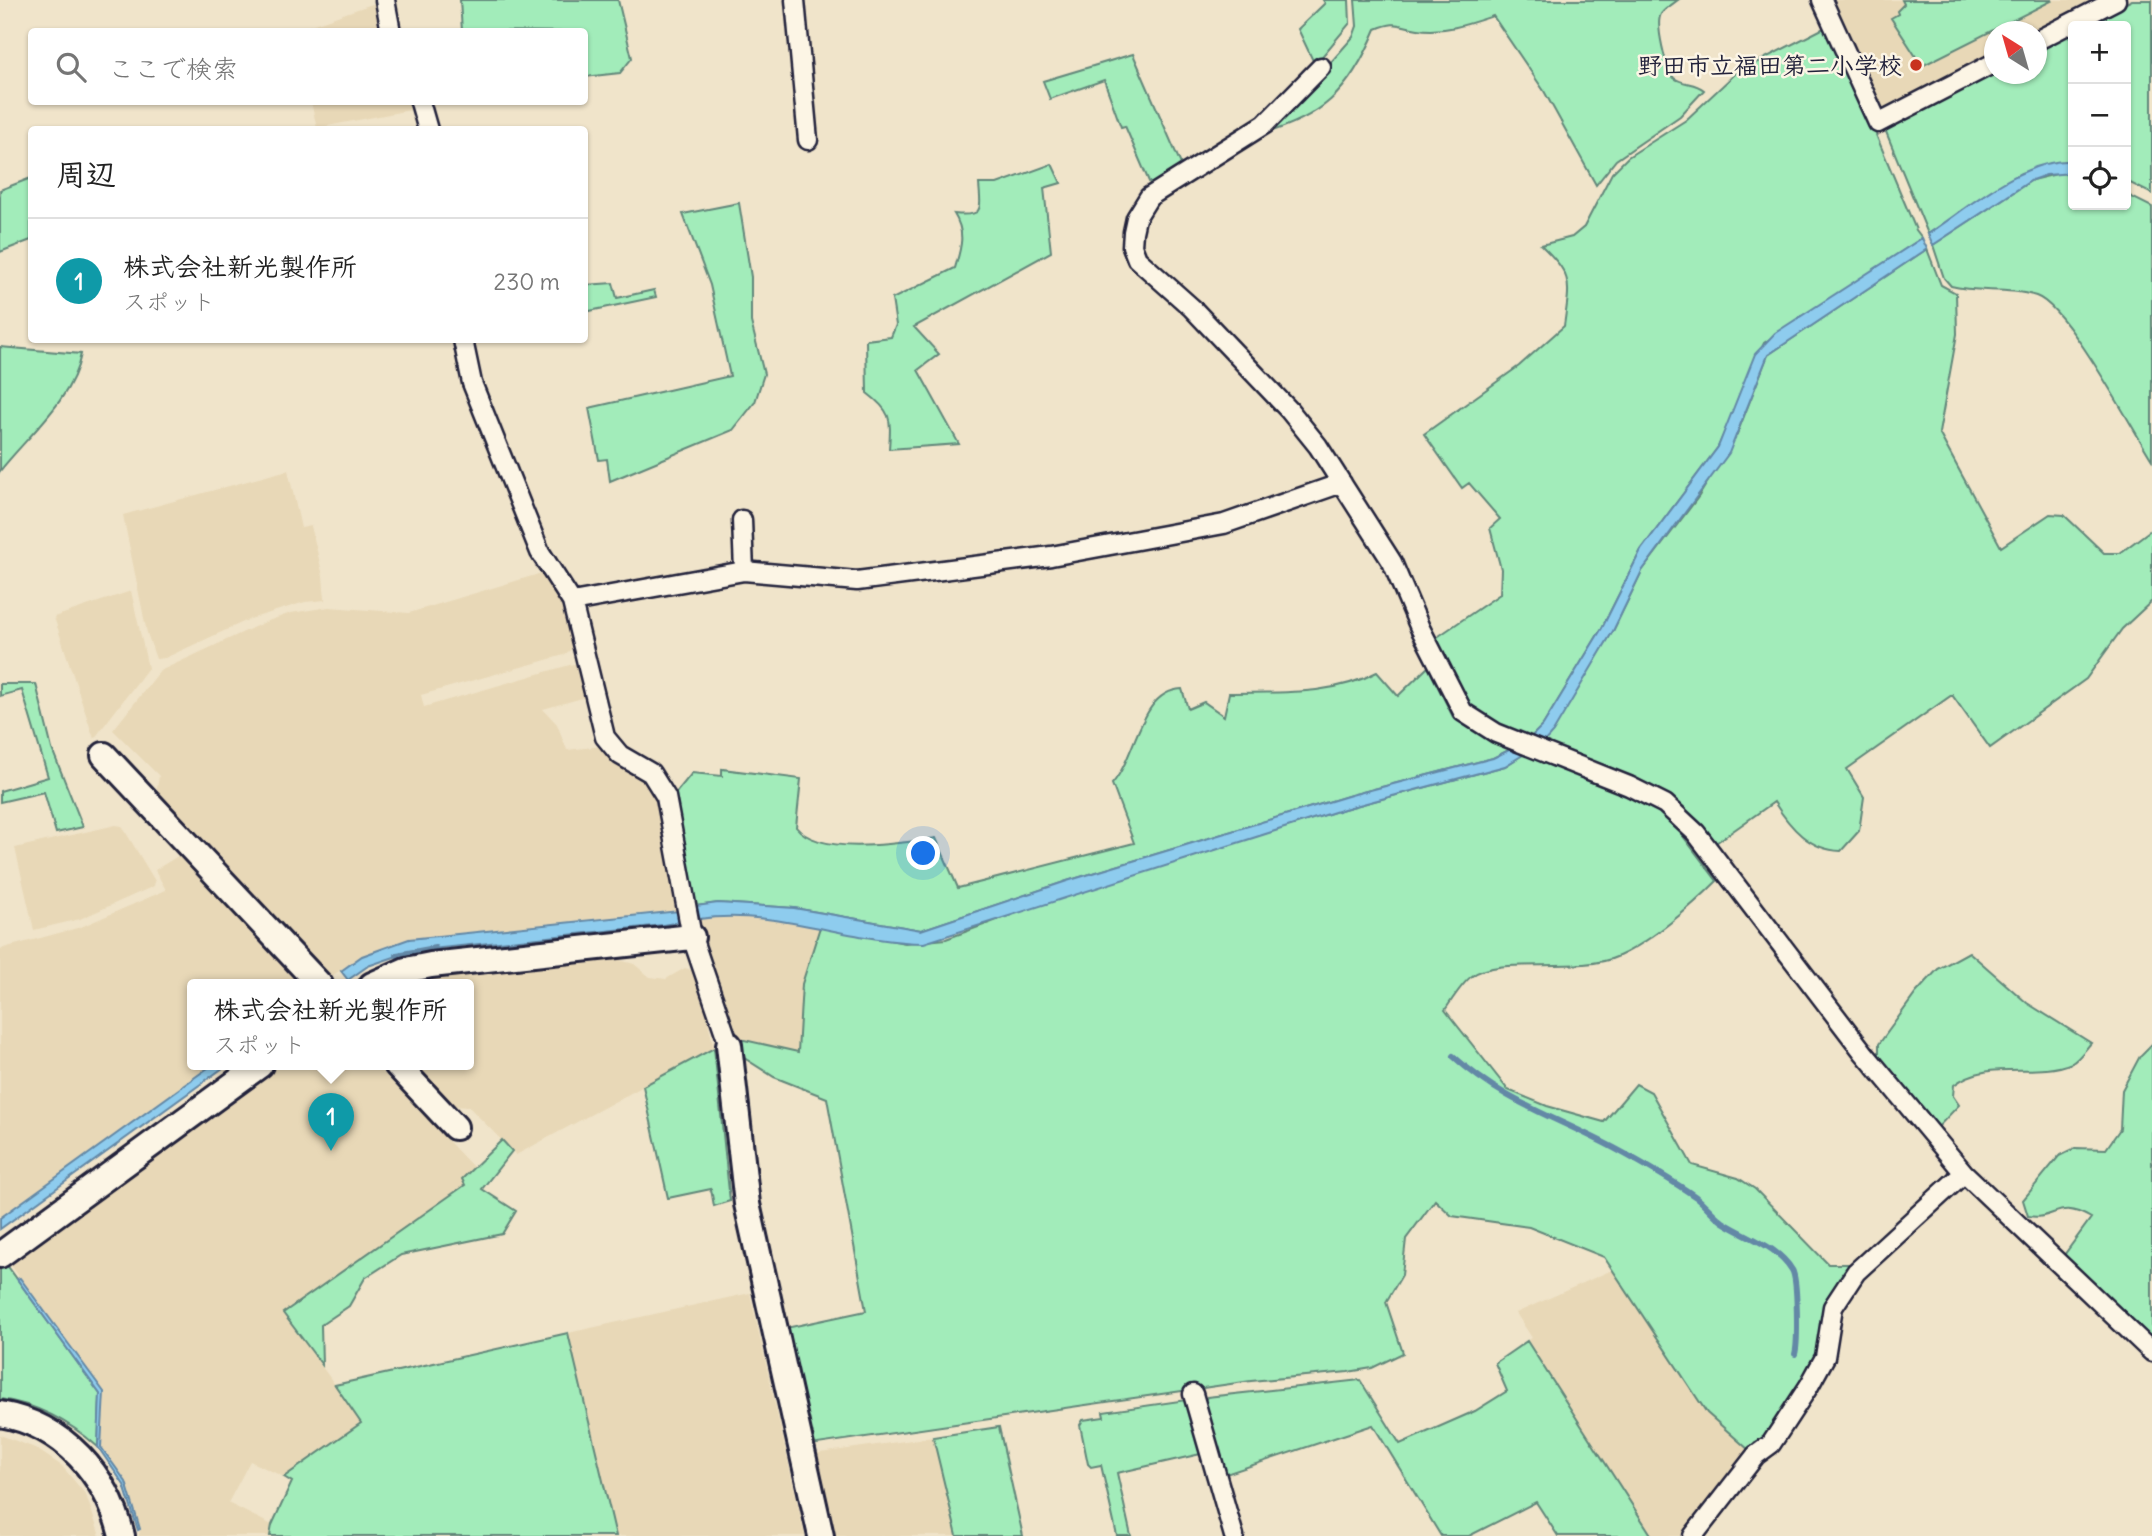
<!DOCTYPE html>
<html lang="ja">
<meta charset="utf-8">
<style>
:root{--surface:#fff;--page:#f2f2f2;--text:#222;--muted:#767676;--line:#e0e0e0;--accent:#c8321e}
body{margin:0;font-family:Delius,"Klee One",sans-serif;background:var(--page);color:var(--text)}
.controls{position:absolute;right:21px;top:21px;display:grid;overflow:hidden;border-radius:7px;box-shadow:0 2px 5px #0004}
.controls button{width:63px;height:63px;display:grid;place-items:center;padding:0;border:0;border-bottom:2px solid var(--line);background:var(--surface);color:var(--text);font:35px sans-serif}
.compass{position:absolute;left:1984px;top:21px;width:63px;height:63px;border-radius:50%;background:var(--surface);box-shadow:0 2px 5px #0004;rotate:323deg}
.you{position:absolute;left:924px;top:854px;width:24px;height:24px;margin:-18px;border:5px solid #fff;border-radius:50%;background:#1a73e8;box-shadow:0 0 0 10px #1a73e833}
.badge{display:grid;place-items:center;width:46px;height:46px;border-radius:50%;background:var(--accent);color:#fff;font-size:23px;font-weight:700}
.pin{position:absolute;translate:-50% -58px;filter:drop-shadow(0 2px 4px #0008)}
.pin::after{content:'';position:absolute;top:37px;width:24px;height:21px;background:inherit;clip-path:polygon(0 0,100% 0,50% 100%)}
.popup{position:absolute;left:187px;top:979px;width:287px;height:91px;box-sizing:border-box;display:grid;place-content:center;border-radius:7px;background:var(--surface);filter:drop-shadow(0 2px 5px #0005);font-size:23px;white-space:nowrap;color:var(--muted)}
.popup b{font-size:26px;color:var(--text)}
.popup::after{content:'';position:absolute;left:50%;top:100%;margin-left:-14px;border:14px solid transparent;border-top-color:var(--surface)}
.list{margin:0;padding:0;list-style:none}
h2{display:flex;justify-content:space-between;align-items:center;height:91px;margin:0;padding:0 28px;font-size:30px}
h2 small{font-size:23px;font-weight:400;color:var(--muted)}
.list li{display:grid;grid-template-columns:46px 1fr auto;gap:21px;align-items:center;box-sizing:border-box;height:126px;padding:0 28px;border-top:2px solid var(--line)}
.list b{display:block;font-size:26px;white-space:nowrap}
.list p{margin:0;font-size:23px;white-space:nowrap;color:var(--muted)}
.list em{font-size:23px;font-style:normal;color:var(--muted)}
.icon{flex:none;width:38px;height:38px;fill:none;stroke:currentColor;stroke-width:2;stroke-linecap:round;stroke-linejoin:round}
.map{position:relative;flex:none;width:2152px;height:1536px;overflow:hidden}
.search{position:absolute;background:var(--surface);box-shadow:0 2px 5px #0004;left:28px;top:28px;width:560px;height:77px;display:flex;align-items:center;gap:18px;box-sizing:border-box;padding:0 24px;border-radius:7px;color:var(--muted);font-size:26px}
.panel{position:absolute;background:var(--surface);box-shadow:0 2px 5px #0004;left:28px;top:126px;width:560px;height:217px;border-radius:7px}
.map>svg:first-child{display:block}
</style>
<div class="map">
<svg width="2152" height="1536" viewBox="0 0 2152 1536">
<rect width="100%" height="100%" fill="#f0e4ca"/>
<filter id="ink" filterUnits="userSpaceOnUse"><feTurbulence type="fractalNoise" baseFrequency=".0143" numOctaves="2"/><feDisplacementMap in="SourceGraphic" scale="14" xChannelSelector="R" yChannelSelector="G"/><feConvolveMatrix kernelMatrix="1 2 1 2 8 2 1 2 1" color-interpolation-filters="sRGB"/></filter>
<g filter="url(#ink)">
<path fill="#e8d8b7" d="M 1827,0 L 2100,0 L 2036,32 L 1994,32 L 1994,56 L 1888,112 L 1876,107 Z
M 378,2 L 383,32 L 291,32 Z
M 311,102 L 412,102 L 415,109 L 317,128 Z
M 288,470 L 301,528 L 311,526 L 323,576 L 325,600 L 305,602 L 250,619 L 165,658 L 156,659 L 147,633 L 123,515 Z
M 542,573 L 567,605 L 576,643 L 574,647 L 564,655 L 421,695 L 424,707 L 573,664 L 581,665 L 593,695 L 543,709 L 557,724 L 567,750 L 603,746 L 646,777 L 657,795 L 679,911 L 409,939 L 362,956 L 330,977 L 156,794 L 159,776 L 113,730 L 160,671 L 265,622 L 291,613 L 329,607 L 409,613 Z
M 131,591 L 148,668 L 94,739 L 54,617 Z
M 116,825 L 122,826 L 155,881 L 154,886 L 80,919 L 34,930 L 15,848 Z
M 178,856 L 302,985 L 193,985 L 193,1065 L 212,1065 L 0,1218 L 0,949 L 81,927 L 166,890 L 155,870 Z
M 718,916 L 791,921 L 820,927 L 802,984 L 798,1052 L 740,1039 L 704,953 L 699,919 Z
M 609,957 L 634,964 L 650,977 L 666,979 L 685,968 L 697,972 L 714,1048 L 516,1155 L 469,1107 L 451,1106 L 413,1065 L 469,1065 L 469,985 L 398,985 L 438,977 Z
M 276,1065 L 376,1065 L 474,1168 L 462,1179 L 466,1184 L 283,1313 L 362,1422 L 284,1477 L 250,1461 L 228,1503 L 272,1525 L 270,1536 L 139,1536 L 140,1529 L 131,1498 L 112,1460 L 101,1447 L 104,1392 L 7,1260 Z
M 1612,1270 L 1707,1413 L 1749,1450 L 1680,1536 L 1652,1536 L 1527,1341 L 1532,1338 L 1516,1313 Z
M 750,1293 L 805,1536 L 616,1536 L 568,1333 Z
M 0,1435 L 35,1448 L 62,1466 L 86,1495 L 100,1536 L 0,1536 Z
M 933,1437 L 957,1536 L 832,1536 L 813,1454 Z"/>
<path fill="#a2ecba" stroke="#62877a" stroke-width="2" d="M 460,0 L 618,0 L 632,58 L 620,73 L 585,77 L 584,32 L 462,31 Z
M 1323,0 L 1349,0 L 1350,23 L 1315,65 L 1298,29 L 1325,3 Z
M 1355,0 L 1678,0 C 1673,4 1664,9 1661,14 C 1655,24 1666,70 1674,78 C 1684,85 1695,82 1704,90 L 1680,116 L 1616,160 L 1596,185 L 1544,91 L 1493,16 C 1469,24 1443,33 1418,29 C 1397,26 1398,20 1376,29 C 1349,93 1322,118 1256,136 L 1288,111 L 1353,37 L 1357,26 Z
M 1902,0 L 2053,0 L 1922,66 L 1891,18 L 1898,14 L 1897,11 L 1904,4 Z
M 2132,0 L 2152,0 L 2152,194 L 2126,181 L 2126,26 L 2082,26 Z
M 1830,25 L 1916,230 L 1922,238 L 1764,343 L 1718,447 L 1641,550 L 1602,628 L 1543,725 L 1529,739 L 1477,715 L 1460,695 L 1433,640 L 1500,594 L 1501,569 L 1490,528 L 1500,519 L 1469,483 L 1462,488 L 1424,434 L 1519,366 L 1564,326 C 1570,282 1574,277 1541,245 L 1572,237 L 1584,227 L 1612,173 L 1628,157 L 1686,120 L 1736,73 Z
M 2073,31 L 2073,161 L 2021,173 L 1928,234 L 1884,127 L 1994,69 L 1994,74 L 2036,74 L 2037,50 Z
M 1133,54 L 1183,169 L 1158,184 L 1150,184 L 1125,126 L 1121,127 L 1104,80 L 1050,99 L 1043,81 Z
M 1052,164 L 1061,183 L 1044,188 L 1051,252 L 914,327 L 939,354 L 918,370 L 959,444 L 889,449 C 891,418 892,412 867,393 L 866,340 L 891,337 L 896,325 L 892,299 L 955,268 C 961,248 966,233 954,214 C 984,217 981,210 979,184 L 997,184 Z
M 2065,172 L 2073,173 L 2073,205 L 2126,205 L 2126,194 L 2152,207 L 2152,460 C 2131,427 2067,306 2036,296 C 2008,287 1978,293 1951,286 L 1944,278 L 1933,245 L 2032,180 Z
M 31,178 L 31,240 L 0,252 L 0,190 Z
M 739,203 L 751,277 L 751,322 L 764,374 L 755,402 L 733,430 L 610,481 L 607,459 L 599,460 L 589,408 L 730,376 L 710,285 L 683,214 Z
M 1927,249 L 1941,285 L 1956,293 L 1957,334 L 1939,433 L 2001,547 L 2050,514 L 2064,515 L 2104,553 L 2120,553 L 2152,529 L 2152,601 L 2122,629 L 2086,679 L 1990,748 L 1952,695 L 1847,769 L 1864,797 L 1859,831 L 1841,851 C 1809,850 1790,827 1774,802 L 1713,845 L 1685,811 L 1543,743 L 1613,631 L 1642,571 L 1699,496 L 1737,434 L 1768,355 Z
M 613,283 L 617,298 L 654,290 L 656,297 L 585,312 L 585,285 Z
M 0,347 L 81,354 C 72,401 28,435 0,471 Z
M 1428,667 L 1453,717 L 1513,748 L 1493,758 L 1351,795 L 1067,881 L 921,930 L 794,908 L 718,903 L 696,906 L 675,794 L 692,773 L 722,776 L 722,769 L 801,779 L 796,827 C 820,857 901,843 936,838 L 958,888 L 1134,843 L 1112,784 C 1137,756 1139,691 1182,689 L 1188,709 L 1204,702 L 1224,716 L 1229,693 C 1278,692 1333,696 1377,672 L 1398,696 Z
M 0,684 L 36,684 L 52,749 L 83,827 L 56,833 L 44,792 L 0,802 L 0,791 L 48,777 L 22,690 L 0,696 Z
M 1527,752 L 1649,803 L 1673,823 L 1717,881 C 1692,906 1652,941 1619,956 C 1578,975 1500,955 1472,976 C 1462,983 1452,1000 1445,1010 L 1508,1090 L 1547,1106 L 1604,1122 L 1636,1084 L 1651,1092 L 1692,1165 L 1738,1178 L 1755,1189 L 1828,1264 L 1855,1264 L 1835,1288 L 1827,1303 L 1818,1354 L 1765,1440 L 1755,1442 L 1749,1450 L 1707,1413 L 1604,1257 L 1529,1227 L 1452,1216 L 1435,1200 L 1406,1239 L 1402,1275 L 1386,1302 L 1403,1353 L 1372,1368 L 1348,1372 L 1251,1381 L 811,1445 L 786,1328 L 866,1311 L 827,1098 L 774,1077 L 741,1056 L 740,1039 L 798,1052 L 802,984 L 820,927 L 905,943 L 946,939 L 1060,897 L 1344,809 L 1505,766 Z
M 1969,952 L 2027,1003 L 2091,1043 C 2086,1049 2079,1059 2072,1063 C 2034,1079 1988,1058 1954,1085 L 1953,1096 L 1959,1105 L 1937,1128 L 1879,1060 L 1879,1044 L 1916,993 L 1938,969 Z
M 2152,1044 L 2152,1344 L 2062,1258 L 2091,1218 C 2057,1198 2056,1221 2028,1216 L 2023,1200 L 2059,1156 L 2075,1148 L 2106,1149 L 2120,1129 L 2122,1090 L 2140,1056 Z
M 714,1048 L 730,1201 L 714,1206 L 711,1189 L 668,1198 L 643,1086 Z
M 502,1140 L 512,1151 L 482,1189 L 516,1211 L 502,1234 L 401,1255 L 365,1278 L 349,1306 L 321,1325 L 322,1365 L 283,1313 L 465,1185 L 462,1179 Z
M 4,1261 L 100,1394 L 98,1447 C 70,1422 37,1404 0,1399 L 0,1264 Z
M 568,1333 L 616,1536 L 270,1536 L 272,1525 L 292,1482 L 284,1477 L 361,1423 L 335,1385 Z
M 1527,1341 L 1652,1536 L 1558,1536 L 1536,1502 L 1469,1536 L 1441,1536 L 1373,1425 L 1220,1476 L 1202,1405 L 1207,1397 L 1360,1380 L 1400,1444 L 1475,1411 L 1507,1391 L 1495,1363 Z
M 1186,1400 L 1205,1453 L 1117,1473 L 1131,1536 L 1117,1536 L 1101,1465 L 1091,1467 L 1088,1464 L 1080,1425 L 1083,1420 L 1104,1417 L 1103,1412 Z
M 999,1427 L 1023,1536 L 957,1536 L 933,1437 Z"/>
<path fill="#8eccee" stroke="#6388a6" stroke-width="2" d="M 2073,161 L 2073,173 L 2046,175 L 2032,180 L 1933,245 L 1928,234 C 1969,207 2023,158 2073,161 Z
M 1922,238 L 1927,249 L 1768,355 L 1729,453 L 1642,571 L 1613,631 L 1553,732 L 1544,742 L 1531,737 L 1543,725 L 1602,628 L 1641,550 L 1718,447 L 1755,354 L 1775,333 Z
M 1513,748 L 1526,753 L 1505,766 L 1344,809 L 924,943 C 848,942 776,908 699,919 L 696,906 L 718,903 L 794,908 L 921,930 L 1067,881 L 1351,795 L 1493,758 Z
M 679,911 L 680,922 L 663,925 L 412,951 L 368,966 L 348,980 L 341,971 L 362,956 L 409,939 Z
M 212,1065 L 227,1065 L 0,1229 L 0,1218 Z
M 20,1278 L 104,1392 L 101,1447 L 126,1482 L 140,1529 L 138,1530 L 124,1485 L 98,1447 L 100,1394 L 17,1279 Z"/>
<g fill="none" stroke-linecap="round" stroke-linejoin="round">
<path stroke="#6388a6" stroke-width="6" d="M 397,955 L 435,948
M 1453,1056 C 1505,1103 1554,1116 1614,1148 C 1642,1163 1670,1179 1696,1197 C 1706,1205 1713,1215 1723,1222 C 1746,1237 1778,1246 1792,1270 C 1798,1279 1798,1344 1795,1354"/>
<defs>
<path id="street" d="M 385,0 L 391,32
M 795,0 L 808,140
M 1822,0 L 1878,123 L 1994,63
M 2036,41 L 2116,0
M 1321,67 L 1265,124 L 1149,197 L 1136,218 L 1133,232 L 1132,246 L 1137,259 L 1192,308 L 1289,410 L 1318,446 L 1392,562 L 1420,628 L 1463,712 L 1496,733 L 1629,786 L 1665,804 L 1696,833 L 1864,1053 L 1964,1173 L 2152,1352
M 420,102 L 428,130
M 463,340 L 472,383 L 540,552 L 572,602 L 605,737 L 620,755 L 651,773 L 666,797 L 692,937 L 729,1045
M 742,520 L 744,571
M 572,602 L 744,571 L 857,581 L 1051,556 L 1224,524 L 1342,483
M 1193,1394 L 1234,1536
M 1693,1536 L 1756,1455 L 1771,1444 L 1809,1386 L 1825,1357 L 1833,1307 L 1856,1272 L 1964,1173"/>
<path id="secondary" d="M 104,755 L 320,985
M 372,985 L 406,970 L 431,965 L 692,937
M 729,1045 L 747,1204 L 821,1536
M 397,1065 L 455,1127
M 0,1255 L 260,1065
M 0,1414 C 64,1425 107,1475 122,1536"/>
</defs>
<use href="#street" stroke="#22223b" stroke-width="23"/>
<use href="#secondary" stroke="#22223b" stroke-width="30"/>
<use href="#street" stroke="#fcf5e5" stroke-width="18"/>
<use href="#secondary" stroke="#fcf5e5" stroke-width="24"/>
</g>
</g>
<circle fill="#c8321e" stroke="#fcf5e5" stroke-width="2.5" cx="1916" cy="65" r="7"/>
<g text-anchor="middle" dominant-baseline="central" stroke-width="5" stroke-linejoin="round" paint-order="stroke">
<g font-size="24" font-weight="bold" fill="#22223b" stroke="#fcf5e5" text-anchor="end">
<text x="1902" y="65">野田市立福田第二小学校</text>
</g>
</g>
</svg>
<div class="controls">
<button>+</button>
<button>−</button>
<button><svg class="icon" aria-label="locate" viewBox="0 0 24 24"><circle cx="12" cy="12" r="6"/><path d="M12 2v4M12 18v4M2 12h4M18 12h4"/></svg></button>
</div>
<svg class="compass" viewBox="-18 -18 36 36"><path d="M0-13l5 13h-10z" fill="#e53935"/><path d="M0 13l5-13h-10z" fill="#767676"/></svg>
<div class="you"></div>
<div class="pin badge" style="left:331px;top:1151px;background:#0f9aa8">1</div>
<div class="popup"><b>株式会社新光製作所</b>スポット</div>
<div class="search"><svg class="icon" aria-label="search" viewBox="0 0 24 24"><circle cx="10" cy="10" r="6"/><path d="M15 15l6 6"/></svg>ここで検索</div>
<section class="panel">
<h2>周辺<small></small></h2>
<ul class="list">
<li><span class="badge" style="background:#0f9aa8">1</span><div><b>株式会社新光製作所</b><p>スポット</p></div><em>230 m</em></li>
</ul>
</section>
</div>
